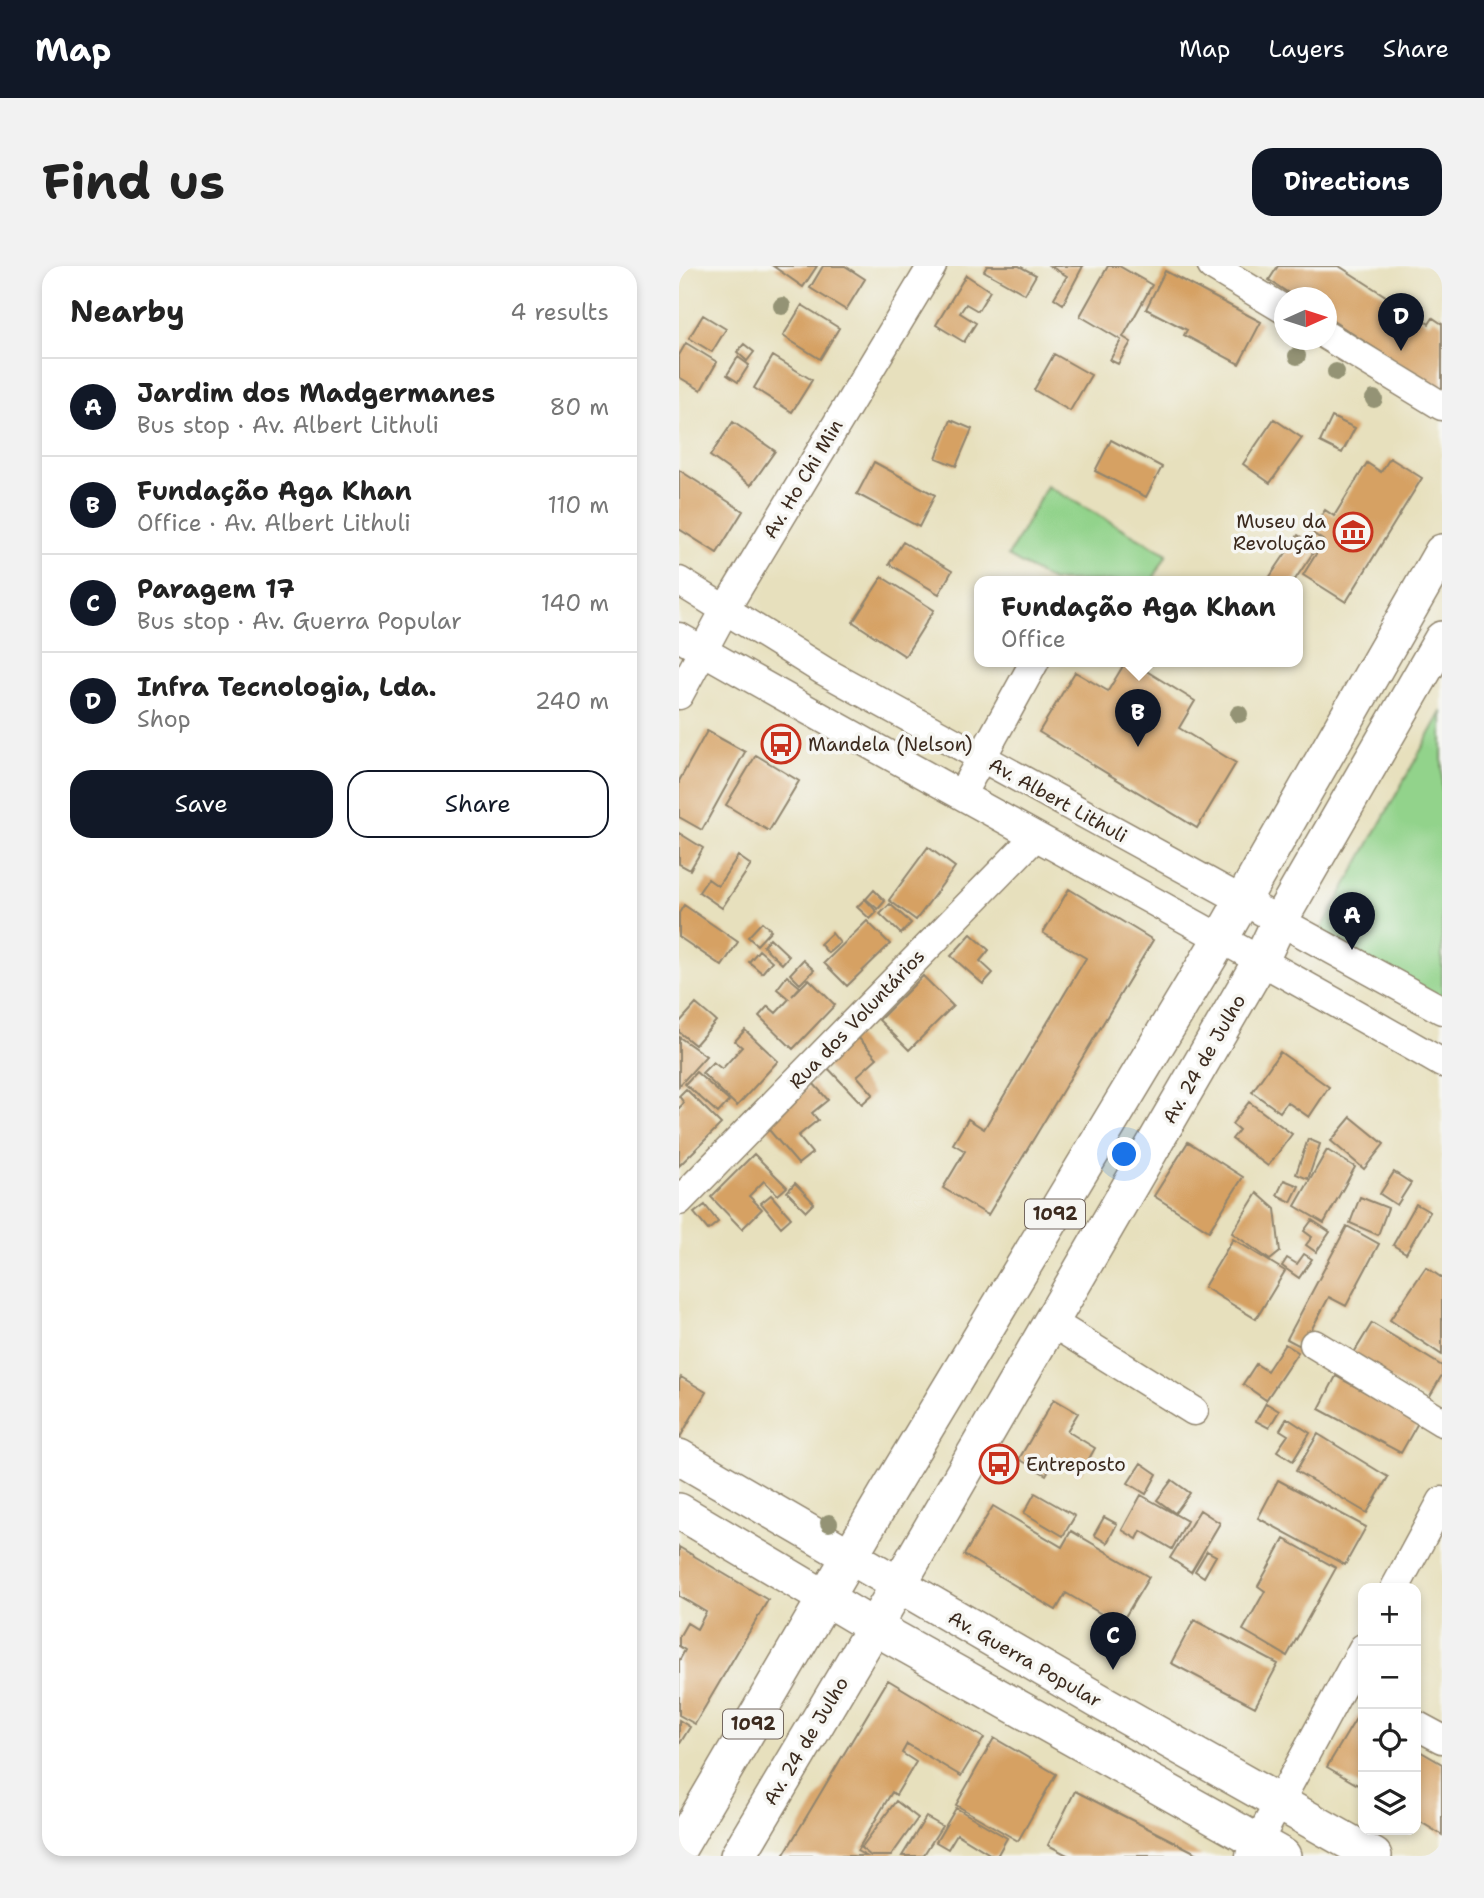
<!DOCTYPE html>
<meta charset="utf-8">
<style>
:root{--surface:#fff;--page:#f2f2f2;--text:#222;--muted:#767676;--line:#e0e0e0;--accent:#111827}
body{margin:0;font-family:"Shantell Sans",sans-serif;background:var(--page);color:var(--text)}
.controls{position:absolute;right:21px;bottom:21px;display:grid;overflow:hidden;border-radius:14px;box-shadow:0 4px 10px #0003}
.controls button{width:63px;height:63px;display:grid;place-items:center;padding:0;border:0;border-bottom:2px solid var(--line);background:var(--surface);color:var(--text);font:35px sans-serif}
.compass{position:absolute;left:595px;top:21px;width:63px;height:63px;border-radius:50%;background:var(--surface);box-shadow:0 4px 10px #0003;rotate:87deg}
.you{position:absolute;left:446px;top:889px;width:24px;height:24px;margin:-18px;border:5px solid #fff;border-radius:50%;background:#1a73e8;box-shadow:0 0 0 10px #1a73e833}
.badge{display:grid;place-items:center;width:46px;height:46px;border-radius:50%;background:var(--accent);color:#fff;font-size:23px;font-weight:700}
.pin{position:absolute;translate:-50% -58px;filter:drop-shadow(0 2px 4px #0008)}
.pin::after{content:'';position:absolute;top:37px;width:24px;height:21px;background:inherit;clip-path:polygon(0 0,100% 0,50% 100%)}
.popup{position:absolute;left:295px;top:310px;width:329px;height:91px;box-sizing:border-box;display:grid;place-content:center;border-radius:14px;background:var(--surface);filter:drop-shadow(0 2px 5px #0005);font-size:23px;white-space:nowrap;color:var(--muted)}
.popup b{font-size:26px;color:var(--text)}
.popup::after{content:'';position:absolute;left:50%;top:100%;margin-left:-14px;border:14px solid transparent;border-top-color:var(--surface)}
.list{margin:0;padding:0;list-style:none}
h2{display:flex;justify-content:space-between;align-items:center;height:91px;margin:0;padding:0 28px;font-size:30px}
h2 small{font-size:23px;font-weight:400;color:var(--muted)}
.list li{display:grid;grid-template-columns:46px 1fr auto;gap:21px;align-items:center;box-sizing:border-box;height:98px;padding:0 28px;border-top:2px solid var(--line)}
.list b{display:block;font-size:26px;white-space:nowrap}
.list p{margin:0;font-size:23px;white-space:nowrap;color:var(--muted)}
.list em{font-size:23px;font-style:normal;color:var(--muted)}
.actions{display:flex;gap:14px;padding:21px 28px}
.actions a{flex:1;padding:16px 0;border:2px solid var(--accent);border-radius:21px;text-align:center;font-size:24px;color:var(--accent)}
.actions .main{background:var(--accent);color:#fff}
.icon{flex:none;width:38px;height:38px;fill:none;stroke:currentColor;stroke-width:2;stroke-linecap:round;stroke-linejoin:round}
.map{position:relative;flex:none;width:763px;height:1590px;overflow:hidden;border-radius:21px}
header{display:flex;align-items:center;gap:42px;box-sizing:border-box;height:98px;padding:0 35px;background:var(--accent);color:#fff}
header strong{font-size:33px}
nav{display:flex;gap:38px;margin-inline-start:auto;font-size:24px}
.intro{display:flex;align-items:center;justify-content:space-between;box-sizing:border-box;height:168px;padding:0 42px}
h1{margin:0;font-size:49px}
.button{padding:18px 32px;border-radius:21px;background:var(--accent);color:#fff;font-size:24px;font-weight:700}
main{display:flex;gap:42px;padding:0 42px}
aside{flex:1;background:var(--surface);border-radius:21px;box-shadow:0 4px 10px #0003}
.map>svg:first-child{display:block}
</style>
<header>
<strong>Map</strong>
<nav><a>Map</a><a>Layers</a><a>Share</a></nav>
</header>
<div class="intro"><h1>Find us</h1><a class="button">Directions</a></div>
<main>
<aside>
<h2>Nearby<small>4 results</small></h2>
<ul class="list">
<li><span class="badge">A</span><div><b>Jardim dos Madgermanes</b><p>Bus stop · Av. Albert Lithuli</p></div><em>80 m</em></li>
<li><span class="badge">B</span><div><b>Fundação Aga Khan</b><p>Office · Av. Albert Lithuli</p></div><em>110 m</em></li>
<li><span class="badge">C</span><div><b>Paragem 17</b><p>Bus stop · Av. Guerra Popular</p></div><em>140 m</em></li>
<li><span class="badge">D</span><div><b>Infra Tecnologia, Lda.</b><p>Shop</p></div><em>240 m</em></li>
</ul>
<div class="actions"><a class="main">Save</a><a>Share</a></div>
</aside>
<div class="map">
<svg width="763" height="1590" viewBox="0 0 763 1590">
<rect width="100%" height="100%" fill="#f6f6f2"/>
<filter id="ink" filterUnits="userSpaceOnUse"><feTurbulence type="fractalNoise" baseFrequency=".0143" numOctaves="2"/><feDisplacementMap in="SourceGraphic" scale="14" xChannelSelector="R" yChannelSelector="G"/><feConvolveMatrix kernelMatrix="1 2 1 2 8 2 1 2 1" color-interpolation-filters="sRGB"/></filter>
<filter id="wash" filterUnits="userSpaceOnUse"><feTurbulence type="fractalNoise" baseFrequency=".00686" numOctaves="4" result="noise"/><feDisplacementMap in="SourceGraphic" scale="28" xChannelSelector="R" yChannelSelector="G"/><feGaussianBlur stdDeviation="1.57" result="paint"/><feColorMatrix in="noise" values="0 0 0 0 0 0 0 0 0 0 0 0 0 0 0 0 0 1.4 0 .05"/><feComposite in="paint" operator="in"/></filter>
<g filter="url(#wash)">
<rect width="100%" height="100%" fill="#e7e0bd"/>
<path fill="#92d38b" stroke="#667e54" stroke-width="2" d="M 368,220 L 488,288 L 473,315 L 373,315 L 329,290 Z
M 763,446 L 763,744 L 637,673 Z"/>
<g id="blocks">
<path fill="#d6a163" d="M 94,0 L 138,0 L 124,21 Z
M 144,0 L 166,0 L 186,13 L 167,44 L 131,22 Z
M 308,0 L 340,0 L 357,9 L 346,28 L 305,5 Z
M 371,0 L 404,0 L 384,38 L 375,32 L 388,10 Z
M 429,0 L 440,0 L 473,19 L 444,71 L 452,76 L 439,98 L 431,94 L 442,74 L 401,50 Z
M 599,0 L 660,0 L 750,58 L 754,52 L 763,58 L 763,126 L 648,51 L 648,32 L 617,32 L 590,14 Z
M 486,5 L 582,56 L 560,98 L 505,69 L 508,64 L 467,43 Z
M 287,9 L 311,25 L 299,45 L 287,38 L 281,47 L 297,57 L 285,76 L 257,59 Z
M 123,39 L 160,62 L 141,93 L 104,70 Z
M 24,49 L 47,63 L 33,86 L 10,72 Z
M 7,77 L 38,96 L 22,124 L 0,111 L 0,89 Z
M 65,78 L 75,86 L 68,95 L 58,86 Z
M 375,88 L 412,109 L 391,145 L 355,124 Z
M 94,90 L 133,114 L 113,146 L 75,122 Z
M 59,91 L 70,99 L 59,116 L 48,109 Z
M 653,151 L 676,162 L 663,187 L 641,176 Z
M 595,153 L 623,172 L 591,217 L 564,198 Z
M 272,154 L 293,163 L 277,200 L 257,192 Z
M 54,156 L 96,185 L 72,219 L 31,190 Z
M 432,174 L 483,201 L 467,231 L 416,205 Z
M 711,192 L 743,212 L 667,336 L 624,309 L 645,275 L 632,266 L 646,244 L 655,250 L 688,197 L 702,206 Z
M 195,196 L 256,229 L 240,261 L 178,228 Z
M 0,204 L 64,245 L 38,287 L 0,263 Z
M 619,269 L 638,281 L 615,315 L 588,315 Z
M 224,276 L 273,305 L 260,328 L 210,298 Z
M 203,311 L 255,344 L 226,390 L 174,356 Z
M 447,395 L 451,395 L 516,435 L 500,462 L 557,497 L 518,562 L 360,466 L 396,406 L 429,425 Z
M 28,465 L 66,486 L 23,564 L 0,551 L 0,515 Z
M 77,489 L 120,515 L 90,565 L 47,539 Z
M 0,567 L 24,582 L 11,604 L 0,598 Z
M 249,581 L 276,601 L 237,654 L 210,634 Z
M 59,590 L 72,599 L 43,642 L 20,626 L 29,613 L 39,620 Z
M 390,623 L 474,674 L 309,949 L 264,922 L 286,885 L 274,878 L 289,853 L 305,863 L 407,692 L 364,667 Z
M 195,624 L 206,635 L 199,643 L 187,633 Z
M 186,633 L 198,646 L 191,653 L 178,641 Z
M 211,638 L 232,657 L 222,668 L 201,648 Z
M 5,639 L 59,676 L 43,700 L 0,671 L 0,647 Z
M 188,655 L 211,678 L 168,720 L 145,697 Z
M 83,656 L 92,664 L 78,679 L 69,671 Z
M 153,667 L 161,677 L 149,687 L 141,678 Z
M 292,668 L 310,684 L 301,695 L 314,707 L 304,718 L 272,690 Z
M 91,672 L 110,690 L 103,698 L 84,680 Z
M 80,684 L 93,695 L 83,707 L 70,696 Z
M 124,694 L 135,704 L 121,718 L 111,708 Z
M 108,710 L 121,721 L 113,730 L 130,713 L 156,739 L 114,783 L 80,750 L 89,740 L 97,747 L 110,733 L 98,723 Z
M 244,710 L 274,740 L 230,784 L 200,754 Z
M 17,738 L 37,755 L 16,779 L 0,766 L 0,757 Z
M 66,764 L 99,795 L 58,840 L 23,807 L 34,796 L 43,803 L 63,781 L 56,775 Z
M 177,769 L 198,792 L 178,810 L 194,828 L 183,838 L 146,799 Z
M 0,771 L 27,790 L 0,820 Z
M 601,786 L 650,821 L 630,851 L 608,836 L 601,846 L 573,826 Z
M 17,806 L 50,835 L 39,847 L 6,818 Z
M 134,817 L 149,834 L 133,847 L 139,854 L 119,870 L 133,887 L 119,898 L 85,858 Z
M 7,823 L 42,858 L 0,900 L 0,842 L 5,837 L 0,830 Z
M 570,836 L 613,868 L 589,900 L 553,873 L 560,864 L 553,858 Z
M 672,851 L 705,878 L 685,903 L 652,875 Z
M 629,873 L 641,878 L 629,913 L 617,908 Z
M 509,876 L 564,911 L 530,965 L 475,930 Z
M 648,884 L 676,901 L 645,957 L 616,940 Z
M 75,888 L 108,921 L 99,929 L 85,915 L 70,930 L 83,943 L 63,963 L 32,931 Z
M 715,906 L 732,917 L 718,939 L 701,928 Z
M 605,914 L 620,920 L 612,936 L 598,929 Z
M 116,917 L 135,937 L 127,945 L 108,926 Z
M 578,927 L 596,943 L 601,986 L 591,994 L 553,967 Z
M 92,929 L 112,952 L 102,961 L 82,937 Z
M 681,931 L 709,942 L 699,969 L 671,957 Z
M 737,938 L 751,946 L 727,987 L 714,979 Z
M 26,939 L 39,956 L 29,964 L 15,947 Z
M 633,954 L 651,966 L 637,986 L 627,979 L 633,971 L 625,965 Z
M 668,960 L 700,978 L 667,1040 L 650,1031 L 623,1081 L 608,1073 Z
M 554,973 L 606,1005 L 577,1053 L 525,1021 Z
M 625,988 L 633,993 L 620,1012 L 603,1000 L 608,992 L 618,998 Z
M 747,1001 L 763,1012 L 763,1089 L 711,1054 Z
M 693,1057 L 763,1100 L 763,1109 L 748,1135 L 673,1090 Z
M 606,1078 L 619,1086 L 587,1134 L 564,1118 L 577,1098 L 588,1105 Z
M 657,1110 L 740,1155 L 722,1187 L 640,1143 Z
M 2,1111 L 27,1126 L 0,1173 L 0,1115 Z
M 375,1133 L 399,1147 L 388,1165 L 416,1182 L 402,1207 L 377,1192 L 367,1209 L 340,1193 Z
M 587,1137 L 600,1145 L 590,1162 L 577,1155 Z
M 608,1152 L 631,1167 L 614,1195 L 598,1185 L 609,1169 L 601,1164 Z
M 639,1168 L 709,1211 L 688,1247 L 617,1205 Z
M 462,1197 L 478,1208 L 467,1228 L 449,1217 Z
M 493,1214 L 511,1227 L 496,1247 L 478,1234 Z
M 599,1214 L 687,1261 L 666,1299 L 579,1252 Z
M 356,1227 L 396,1250 L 384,1270 L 345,1247 Z
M 462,1229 L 508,1255 L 493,1283 L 462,1265 L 458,1273 L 443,1264 Z
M 314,1240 L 383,1281 L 392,1265 L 470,1311 L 441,1359 L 387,1327 L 377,1344 L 285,1289 Z
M 521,1244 L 541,1257 L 512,1306 L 491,1292 Z
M 425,1251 L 438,1258 L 428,1277 L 415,1269 Z
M 605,1273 L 657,1302 L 608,1390 L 564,1364 L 586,1325 L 579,1320 Z
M 0,1281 L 89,1334 L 16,1458 L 0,1449 L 0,1395 L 6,1384 L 0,1380 L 0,1371 L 8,1357 L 18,1363 L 27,1346 L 0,1330 Z
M 528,1285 L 537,1290 L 525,1311 L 516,1305 Z
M 515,1354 L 599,1398 L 576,1441 L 492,1397 Z
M 209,1414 L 305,1472 L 282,1510 L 228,1478 L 223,1487 L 237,1496 L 217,1529 L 213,1526 L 178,1585 L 187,1590 L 104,1590 Z
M 679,1449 L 684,1452 L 684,1522 L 648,1501 Z
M 0,1454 L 11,1461 L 0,1479 Z
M 315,1472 L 377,1508 L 339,1575 L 277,1539 Z
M 737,1483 L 763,1498 L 763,1569 L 737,1553 Z
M 396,1525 L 523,1590 L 390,1590 L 369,1579 Z
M 217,1535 L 239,1552 L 212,1590 L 192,1590 L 182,1582 Z
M 277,1542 L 328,1572 L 318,1590 L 314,1590 L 278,1568 L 269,1583 L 257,1576 Z
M 247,1551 L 263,1560 L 244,1590 L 223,1590 Z"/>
</g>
</g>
<g filter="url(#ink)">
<use href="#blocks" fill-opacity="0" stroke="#91856e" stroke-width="2"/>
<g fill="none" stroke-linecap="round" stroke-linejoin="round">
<defs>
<path id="minor" d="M 533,0 L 606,44
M 648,70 L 763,140
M 0,315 L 145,405 L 763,744
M 0,371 C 253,516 510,652 763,797
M 0,429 L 47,342 L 253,0
M 282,529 L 356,395
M 0,935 L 356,571
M 372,1056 L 515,1145
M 635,1078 L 763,1156
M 716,1322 L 763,1235
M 737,1459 L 763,1473
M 571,1590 L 684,1382"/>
<path id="major" d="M 0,1191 L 420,1435 L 695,1590
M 0,1245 L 195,1361 L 604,1590
M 0,1582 L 209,1225 L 542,672 L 763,286
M 59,1590 L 195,1361 L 582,694 L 600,656 L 763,373"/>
</defs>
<use href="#minor" stroke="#91856e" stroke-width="31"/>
<use href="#major" stroke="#91856e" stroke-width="38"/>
<use href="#minor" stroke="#fff" stroke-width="28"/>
<use href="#major" stroke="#fff" stroke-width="35"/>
</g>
<g fill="#949374">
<circle cx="103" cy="40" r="9"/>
<circle cx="618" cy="90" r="9"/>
<circle cx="657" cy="106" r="9"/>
<circle cx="695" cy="133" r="9"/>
<circle cx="560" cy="448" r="9"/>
<circle cx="150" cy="1257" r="9"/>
</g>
</g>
<defs>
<symbol id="museum-ring" viewBox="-11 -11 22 22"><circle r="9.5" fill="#f6f6f2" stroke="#c8321e" stroke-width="1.5"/><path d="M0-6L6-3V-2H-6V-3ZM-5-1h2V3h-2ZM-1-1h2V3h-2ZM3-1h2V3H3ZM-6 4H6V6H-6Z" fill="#c8321e"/></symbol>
<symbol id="bus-ring" viewBox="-11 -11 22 22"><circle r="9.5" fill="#f6f6f2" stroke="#c8321e" stroke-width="1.5"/><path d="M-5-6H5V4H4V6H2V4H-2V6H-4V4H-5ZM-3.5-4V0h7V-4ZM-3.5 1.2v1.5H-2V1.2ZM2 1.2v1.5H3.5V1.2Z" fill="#c8321e"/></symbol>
</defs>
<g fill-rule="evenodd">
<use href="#museum-ring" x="652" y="244" width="44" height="44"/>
<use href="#bus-ring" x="80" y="456" width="44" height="44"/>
<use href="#bus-ring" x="298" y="1176" width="44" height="44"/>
</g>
<g text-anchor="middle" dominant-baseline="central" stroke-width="7" stroke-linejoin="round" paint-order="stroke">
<g fill="#f6f6f2" stroke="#73675e" stroke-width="2">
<rect x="346" y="933.5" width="60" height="29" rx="5"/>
<rect x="44" y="1443.5" width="60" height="29" rx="5"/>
</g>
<g font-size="18" font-weight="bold" fill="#3b2a1e">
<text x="376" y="948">1092</text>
<text x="74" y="1458">1092</text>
</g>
<g font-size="19" fill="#3b2a1e" stroke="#f6f6f2">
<text transform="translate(124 213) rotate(-59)">Av. Ho Chi Min</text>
<text transform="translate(379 534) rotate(29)">Av. Albert Lithuli</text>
<text transform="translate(178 753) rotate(-46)">Rua dos Voluntários</text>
<text transform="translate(525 793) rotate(-60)">Av. 24 de Julho</text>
<text transform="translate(346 1393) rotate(30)">Av. Guerra Popular</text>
<text transform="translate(127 1475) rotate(-59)">Av. 24 de Julho</text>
</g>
<g font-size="19" fill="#3b2a1e" stroke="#f6f6f2" text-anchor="start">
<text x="647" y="255" text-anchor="end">Museu da<tspan x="647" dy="22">Revolução</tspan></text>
<text x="129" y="478">Mandela (Nelson)</text>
<text x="347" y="1198">Entreposto</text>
</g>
</g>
</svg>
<div class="controls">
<button>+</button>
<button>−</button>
<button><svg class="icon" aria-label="locate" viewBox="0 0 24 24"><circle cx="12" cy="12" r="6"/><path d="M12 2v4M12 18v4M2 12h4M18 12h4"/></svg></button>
<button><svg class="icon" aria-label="layers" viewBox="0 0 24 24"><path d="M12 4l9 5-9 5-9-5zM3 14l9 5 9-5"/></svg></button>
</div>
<svg class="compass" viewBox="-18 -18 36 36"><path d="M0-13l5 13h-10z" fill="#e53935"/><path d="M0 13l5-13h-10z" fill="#767676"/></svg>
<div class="you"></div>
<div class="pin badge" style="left:673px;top:684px">A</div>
<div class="pin badge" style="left:459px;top:481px">B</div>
<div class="popup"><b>Fundação Aga Khan</b>Office</div>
<div class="pin badge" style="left:434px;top:1404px">C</div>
<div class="pin badge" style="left:722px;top:85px">D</div>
</div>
</main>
